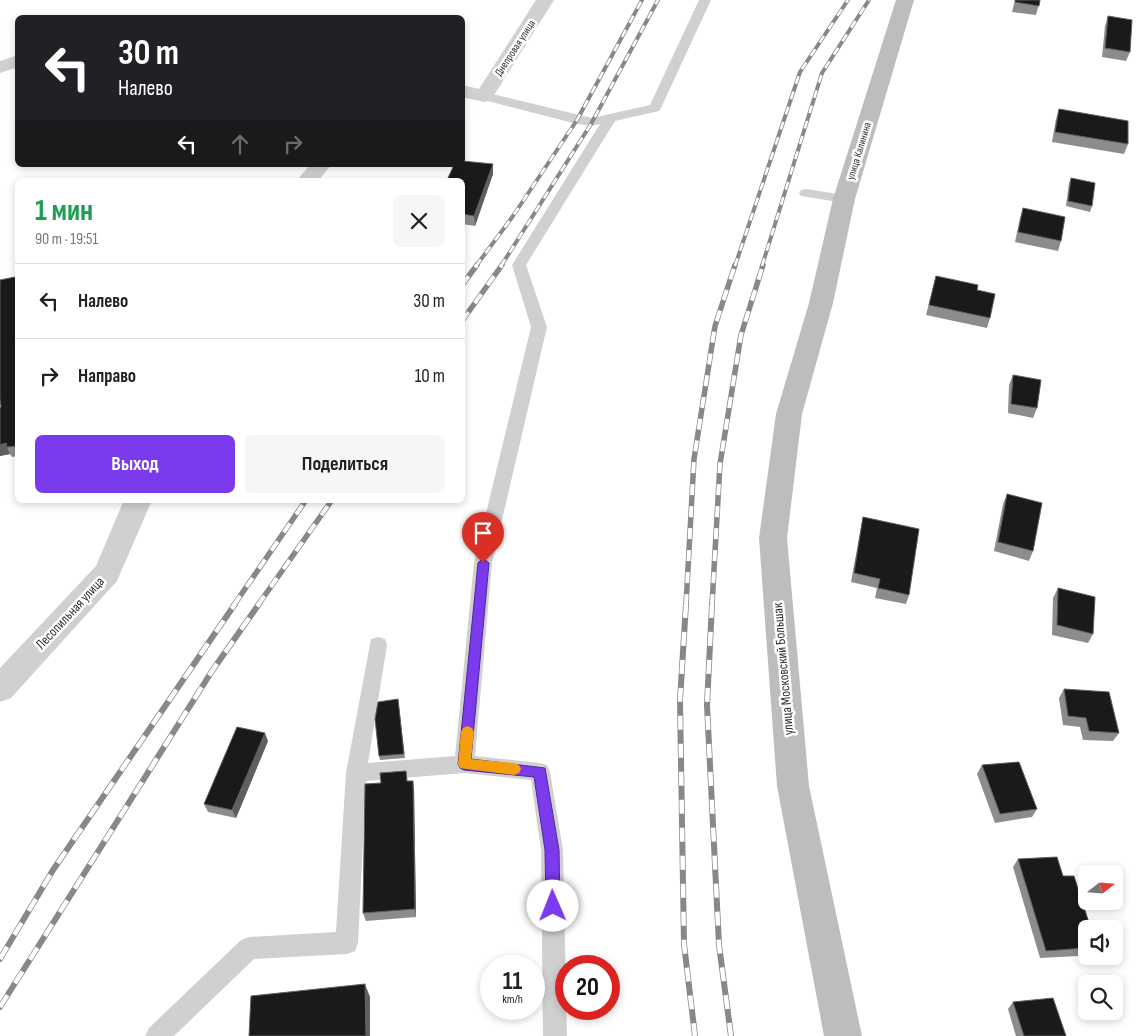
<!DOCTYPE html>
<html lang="ru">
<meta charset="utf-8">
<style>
body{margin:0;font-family:"Sofia Sans Condensed",sans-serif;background:#f6f6f6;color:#222;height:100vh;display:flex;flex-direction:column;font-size:19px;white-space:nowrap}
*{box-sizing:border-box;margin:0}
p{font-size:16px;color:#767676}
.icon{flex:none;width:28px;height:28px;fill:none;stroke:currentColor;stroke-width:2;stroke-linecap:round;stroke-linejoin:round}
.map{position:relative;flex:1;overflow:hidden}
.drawer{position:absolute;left:15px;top:178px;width:450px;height:325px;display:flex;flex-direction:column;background:#fff;border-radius:8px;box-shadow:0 2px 8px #0003}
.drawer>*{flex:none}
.top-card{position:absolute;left:15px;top:15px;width:450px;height:152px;border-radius:8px;box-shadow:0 2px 8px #0003;background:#202124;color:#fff;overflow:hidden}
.needle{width:32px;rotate:73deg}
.fabs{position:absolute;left:1078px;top:865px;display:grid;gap:10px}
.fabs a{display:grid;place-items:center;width:45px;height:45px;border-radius:8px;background:#fff;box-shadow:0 2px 8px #0003;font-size:25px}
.speed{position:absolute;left:480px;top:955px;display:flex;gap:10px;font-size:25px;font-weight:700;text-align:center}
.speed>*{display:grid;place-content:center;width:65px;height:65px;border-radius:50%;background:#fff;box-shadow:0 2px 8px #0003;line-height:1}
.speed small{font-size:12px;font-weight:400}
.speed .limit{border:8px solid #d22;background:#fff;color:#111}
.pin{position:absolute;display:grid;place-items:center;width:42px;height:42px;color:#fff;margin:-51px -21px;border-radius:50% 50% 50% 0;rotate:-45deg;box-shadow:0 0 5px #0007}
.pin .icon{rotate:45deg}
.me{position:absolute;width:55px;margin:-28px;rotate:359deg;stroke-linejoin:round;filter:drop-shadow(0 0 4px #0008)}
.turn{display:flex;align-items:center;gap:18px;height:105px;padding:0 20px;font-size:22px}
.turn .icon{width:65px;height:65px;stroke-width:2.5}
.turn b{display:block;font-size:35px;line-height:42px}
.lanes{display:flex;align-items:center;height:48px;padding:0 20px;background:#0003;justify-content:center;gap:25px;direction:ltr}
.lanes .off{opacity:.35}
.round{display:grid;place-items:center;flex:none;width:52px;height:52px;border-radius:8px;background:#f6f6f6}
.overview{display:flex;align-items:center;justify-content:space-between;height:85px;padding:0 20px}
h1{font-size:30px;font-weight:700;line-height:38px;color:#1e9e55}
.cta{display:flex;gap:10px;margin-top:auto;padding:10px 20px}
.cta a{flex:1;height:58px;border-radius:8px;background:#7c3aed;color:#fff;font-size:20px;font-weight:700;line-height:58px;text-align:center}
.cta a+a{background:#f6f6f6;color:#222}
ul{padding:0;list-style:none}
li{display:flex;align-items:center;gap:15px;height:75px;padding:0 20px;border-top:1px solid #e0e0e0}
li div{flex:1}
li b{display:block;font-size:19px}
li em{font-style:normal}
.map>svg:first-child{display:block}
</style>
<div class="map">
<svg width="1138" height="1036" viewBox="0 0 1138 1036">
<rect width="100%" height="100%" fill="#fff"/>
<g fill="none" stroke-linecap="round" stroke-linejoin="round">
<g fill="#d0d0d0" fill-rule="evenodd">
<polygon points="699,0 711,0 661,108 659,111 615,121 526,265 547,327 492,563 475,756 540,763 547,765 550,772 563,850 567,1036 543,1036 541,850 531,780 464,773 366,781 358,943 355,951 347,954 254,959 174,1036 145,1036 149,1028 241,940 249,937 336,932 346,773 371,639 378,637 385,639 387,645 368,763 455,756 474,563 531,327 512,265 600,124 592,126 577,124 480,99 478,96 484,92 592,118 650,105"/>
<polygon points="806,189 844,195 851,199 844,203 801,196 799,193 801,190"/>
</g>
<g fill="#d0d0d0" fill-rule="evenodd">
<polygon points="536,0 554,0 491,100 484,102 462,97 462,85 479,89"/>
<polygon points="18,55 18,67 0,73 0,61"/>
<polygon points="310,165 331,165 319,180 297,180"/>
<polygon points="124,500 152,500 117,581 11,698 0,702 0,668 96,566"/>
</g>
<polygon fill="#bdbdbd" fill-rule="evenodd" points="896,0 914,0 855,199 833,303 802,414 787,538 809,786 862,1036 824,1036 777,786 759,538 776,414 809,303 833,199"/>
<defs>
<g id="rail-far2">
<polyline points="476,266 513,216 577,120 642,0"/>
<polyline points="501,266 591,124 658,0"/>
<polyline points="735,266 800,72 848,0"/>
<polyline points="762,266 822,73 869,0"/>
</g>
<g id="rail-far1">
<polyline points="462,285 477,265"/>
<polyline points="462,321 502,265"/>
<polyline points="234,605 306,500"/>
<polyline points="258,605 332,500"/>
<polyline points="686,605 694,459 715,326 735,265"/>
<polyline points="712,605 720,464 741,335 763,265"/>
</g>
<g id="rail">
<polyline points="686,604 680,700 684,944 695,1036"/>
<polyline points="712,604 707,705 719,945 731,1036"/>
<polyline points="0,959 53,870 235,604"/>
<polyline points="0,1007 212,671 259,604"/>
</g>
</defs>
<use href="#rail-far2" stroke="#888" stroke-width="4"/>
<use href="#rail-far1" stroke="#888" stroke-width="5.5"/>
<use href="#rail" stroke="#888" stroke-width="6"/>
<use href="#rail-far2" stroke="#fff" stroke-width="2.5" stroke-dasharray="8" stroke-linecap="butt"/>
<use href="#rail-far1" stroke="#fff" stroke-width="4" stroke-dasharray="11" stroke-linecap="butt"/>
<use href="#rail" stroke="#fff" stroke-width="4.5" stroke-dasharray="14" stroke-linecap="butt"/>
</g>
<g fill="#8c8c8c">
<polygon points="1015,0 1040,0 1036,15 1012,12"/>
<polygon points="1108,16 1130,52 1126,61 1102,57 1105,26"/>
<polygon points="1059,109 1128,144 1124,154 1052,142 1056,119"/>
<polygon points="493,164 493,174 475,226 462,224 462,180"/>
<polygon points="1071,178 1092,206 1090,212 1066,206 1069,183"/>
<polygon points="1023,208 1061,241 1058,251 1015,242 1020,218"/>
<polygon points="936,276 977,290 990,318 987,328 926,315"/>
<polygon points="18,283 18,456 12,457 10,454 0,456 1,407"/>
<polygon points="1013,375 1037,408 1033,418 1008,413 1009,385"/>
<polygon points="1007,494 1033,551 1029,561 994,551 1003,504"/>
<polygon points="863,517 909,595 906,604 875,598 877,588 851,582 861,527"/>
<polygon points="1058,588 1093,634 1088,643 1052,635 1053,598"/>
<polygon points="1064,689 1119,733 1113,741 1083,740 1080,727 1063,725 1059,698"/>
<polygon points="398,699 405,758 380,760 379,756"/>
<polygon points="268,741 236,818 208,812 204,804"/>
<polygon points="982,765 1037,809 1032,817 995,823 977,774"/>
<polygon points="408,781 414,789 416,917 366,921 363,913"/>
<polygon points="1018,859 1063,876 1086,929 1086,934 1085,936 1081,937 1084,948 1078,956 1040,958 1013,867"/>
<polygon points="1013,1002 1066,1036 1016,1036 1008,1009"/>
</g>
<g fill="#5f5f5f">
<polygon points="493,164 493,174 475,226 474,216"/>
<polygon points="15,277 18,283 18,295"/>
<polygon points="6,443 7,447 10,454 0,456 0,445"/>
<polygon points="265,733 268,741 236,818 232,810"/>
<polygon points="413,781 414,789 416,917 415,909"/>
<polygon points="365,984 370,997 370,1036 366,1036"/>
</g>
<g fill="#1a1a1a" stroke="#5f5f5f">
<polygon points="1015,0 1040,0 1039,6 1015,2"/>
<polygon points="1108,16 1132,20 1130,52 1105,48"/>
<polygon points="1059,109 1128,121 1128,144 1055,132"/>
<polygon points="462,161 493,164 474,216 462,214 462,180 447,180 454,165 462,165"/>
<polygon points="1071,178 1095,183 1092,206 1068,201"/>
<polygon points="1023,208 1065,217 1061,241 1018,232"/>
<polygon points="936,276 978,285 977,290 995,294 990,318 929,305"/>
<polygon points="15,277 18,295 18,446 7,447 6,443 0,445 0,408 1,407 0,399 0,280"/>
<polygon points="1013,375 1041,380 1037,408 1011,404"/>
<polygon points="1007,494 1042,503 1033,551 998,542"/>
<polygon points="863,517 919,529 909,595 878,588 880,579 854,573"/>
<polygon points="1058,588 1095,597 1093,634 1057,625"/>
<polygon points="1064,689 1109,692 1119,733 1089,731 1086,718 1068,716"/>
<polygon points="398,699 404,754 379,756 375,719 378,702"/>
<polygon points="237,727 265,733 232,810 204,804"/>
<polygon points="1019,762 1037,809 1000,814 982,765"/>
<polygon points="406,771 407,781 413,781 415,909 363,913 365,784 381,783 380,773"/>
<polygon points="1057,857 1063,876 1074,876 1091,929 1086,929 1086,930 1079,931 1084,948 1046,951 1018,859"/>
<polygon points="365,984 366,1036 249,1036 251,996"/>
<polygon points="1053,998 1066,1036 1024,1036 1013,1002"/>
</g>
<polygon fill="#7c3aed" stroke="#51269a" points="483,558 489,563 471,759 545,768 559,850 560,906 558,911 553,913 548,911 546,906 545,850 534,777 464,770 460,768 458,764 478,563"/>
<polygon fill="#f59e0b" points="467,726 472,728 474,732 471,759 514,763 519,765 521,769 519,773 514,775 460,768 458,764 461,732 463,728"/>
<g text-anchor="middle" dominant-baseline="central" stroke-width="5" stroke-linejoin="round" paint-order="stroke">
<g font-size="11" fill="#333" stroke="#fff">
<text transform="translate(515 48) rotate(-57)">Днепровая улица</text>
<text transform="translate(859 151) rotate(-73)">улица Калинина</text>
</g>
<g font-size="14" fill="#333" stroke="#fff">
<text transform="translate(70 613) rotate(-47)">Лесопильная улица</text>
<text transform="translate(783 669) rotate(-95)">улица Московский Большак</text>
</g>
</g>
</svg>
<div class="fabs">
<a><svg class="needle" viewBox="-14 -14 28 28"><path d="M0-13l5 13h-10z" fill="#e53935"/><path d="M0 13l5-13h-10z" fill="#767676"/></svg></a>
<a><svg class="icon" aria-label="sound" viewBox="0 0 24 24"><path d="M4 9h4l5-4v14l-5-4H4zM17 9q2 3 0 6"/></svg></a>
<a><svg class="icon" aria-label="search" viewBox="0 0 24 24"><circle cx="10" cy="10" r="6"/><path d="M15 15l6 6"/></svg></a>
</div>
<div class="speed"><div>11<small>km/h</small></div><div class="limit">20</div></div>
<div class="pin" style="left:483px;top:563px;background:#d93025"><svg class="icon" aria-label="arrive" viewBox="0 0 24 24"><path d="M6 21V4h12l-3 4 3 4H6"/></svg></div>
<svg class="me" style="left:553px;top:906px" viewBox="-20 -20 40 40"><circle r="19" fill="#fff"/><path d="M0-13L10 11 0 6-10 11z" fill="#7c3aed"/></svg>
<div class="top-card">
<div class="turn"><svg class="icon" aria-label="left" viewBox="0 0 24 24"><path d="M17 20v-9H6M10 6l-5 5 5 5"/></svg><div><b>30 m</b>Налево</div></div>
<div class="lanes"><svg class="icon" aria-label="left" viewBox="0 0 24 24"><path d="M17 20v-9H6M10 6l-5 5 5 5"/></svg><svg class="icon off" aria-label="ahead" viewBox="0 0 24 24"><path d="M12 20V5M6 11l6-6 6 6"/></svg><svg class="icon off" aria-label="right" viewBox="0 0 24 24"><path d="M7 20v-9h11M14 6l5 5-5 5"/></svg></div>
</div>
<section class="drawer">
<div class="overview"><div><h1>1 мин</h1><p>90 m · 19:51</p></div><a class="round"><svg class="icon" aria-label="close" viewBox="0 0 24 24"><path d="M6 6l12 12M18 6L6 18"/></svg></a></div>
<ul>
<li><svg class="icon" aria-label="left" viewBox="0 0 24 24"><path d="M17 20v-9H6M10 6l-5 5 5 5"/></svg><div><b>Налево</b></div><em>30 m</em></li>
<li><svg class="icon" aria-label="right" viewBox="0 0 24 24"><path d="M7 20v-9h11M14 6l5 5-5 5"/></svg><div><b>Направо</b></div><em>10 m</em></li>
</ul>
<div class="cta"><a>Выход</a><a>Поделиться</a></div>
</section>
</div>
